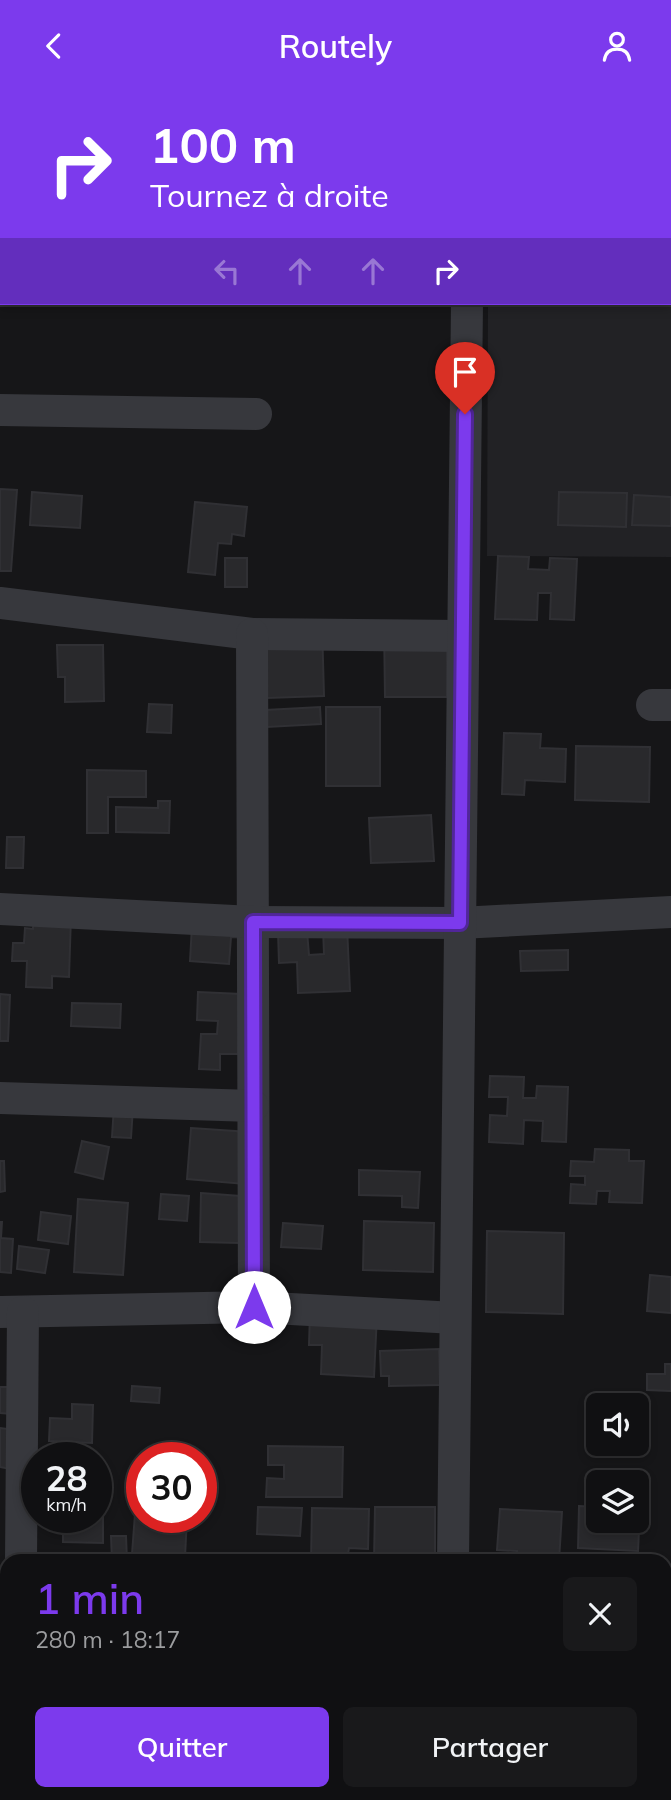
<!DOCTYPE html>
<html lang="fr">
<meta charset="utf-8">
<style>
body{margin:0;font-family:Mulish,sans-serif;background:#19191b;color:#f1f3f6;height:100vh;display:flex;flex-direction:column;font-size:26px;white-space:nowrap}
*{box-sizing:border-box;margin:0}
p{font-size:23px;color:#9c9d9f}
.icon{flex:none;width:38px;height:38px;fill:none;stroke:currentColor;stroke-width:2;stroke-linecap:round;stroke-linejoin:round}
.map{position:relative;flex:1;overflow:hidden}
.panel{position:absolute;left:0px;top:1463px;width:672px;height:247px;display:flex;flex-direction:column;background:#101012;border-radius:21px 21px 0 0;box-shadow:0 4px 10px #0003,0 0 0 2px #303032}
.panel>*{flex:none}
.hud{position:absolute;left:0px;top:0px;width:672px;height:214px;box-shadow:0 4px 10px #0003,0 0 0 2px #303032;background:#7c3aed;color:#fff;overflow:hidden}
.tools{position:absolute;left:586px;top:1302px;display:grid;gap:14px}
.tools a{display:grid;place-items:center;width:63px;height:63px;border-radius:10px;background:#101012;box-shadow:0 4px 10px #0003,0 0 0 2px #303032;font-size:35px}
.speed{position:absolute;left:21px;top:1351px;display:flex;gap:14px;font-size:35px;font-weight:700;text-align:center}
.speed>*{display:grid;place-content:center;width:91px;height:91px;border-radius:50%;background:#101012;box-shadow:0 4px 10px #0003,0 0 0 2px #303032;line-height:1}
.speed small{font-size:18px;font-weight:400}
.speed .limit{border:10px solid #d22;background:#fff;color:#111}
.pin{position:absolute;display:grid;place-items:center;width:60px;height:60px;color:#fff;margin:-72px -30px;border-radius:50% 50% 50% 0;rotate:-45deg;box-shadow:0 0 7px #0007}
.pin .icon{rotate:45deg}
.me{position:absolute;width:77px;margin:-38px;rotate:0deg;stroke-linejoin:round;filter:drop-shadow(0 0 5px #0008)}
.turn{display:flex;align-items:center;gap:24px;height:147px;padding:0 35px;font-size:32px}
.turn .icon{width:91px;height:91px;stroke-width:2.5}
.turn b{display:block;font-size:49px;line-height:60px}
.lanes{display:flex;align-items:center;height:66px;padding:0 35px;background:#0003;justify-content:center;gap:35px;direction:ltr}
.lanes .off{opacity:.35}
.round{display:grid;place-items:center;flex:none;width:74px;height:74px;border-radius:10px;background:#19191b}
.headline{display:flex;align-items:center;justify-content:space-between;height:119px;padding:0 35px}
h1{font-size:42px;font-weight:600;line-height:52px;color:#7c3aed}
.primary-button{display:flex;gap:14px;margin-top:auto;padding:14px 35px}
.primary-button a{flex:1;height:80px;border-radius:10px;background:#7c3aed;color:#fff;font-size:28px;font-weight:600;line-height:80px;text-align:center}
.primary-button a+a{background:#19191b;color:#f1f3f6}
header{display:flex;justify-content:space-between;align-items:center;height:91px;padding:0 35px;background:#7c3aed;color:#fff;font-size:32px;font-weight:600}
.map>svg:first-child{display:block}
</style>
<header><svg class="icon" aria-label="back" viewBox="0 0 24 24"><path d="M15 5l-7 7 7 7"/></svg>Routely<svg class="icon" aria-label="person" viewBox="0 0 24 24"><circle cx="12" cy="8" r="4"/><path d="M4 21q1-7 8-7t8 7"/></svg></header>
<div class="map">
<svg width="671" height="1709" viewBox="0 0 671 1709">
<rect width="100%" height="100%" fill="#161618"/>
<polygon fill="#222225" points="671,121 671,466 487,465 488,212 670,212"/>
<g fill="#29292c" stroke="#303034" stroke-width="2">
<polygon points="107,0 162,0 162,2 98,2"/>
<polygon points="235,0 275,0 235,2"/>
<rect x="539" y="0" width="43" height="2"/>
<rect x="0" y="167" width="2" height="29"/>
<polygon points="0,398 17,399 11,480 0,480"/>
<polygon points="32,401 82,405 80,437 30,434"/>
<polygon points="559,401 627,402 626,436 558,434"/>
<polygon points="634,404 671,406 671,435 632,434"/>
<polygon points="195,411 247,416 244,445 232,443 231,453 218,452 215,484 188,481"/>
<polygon points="498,465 529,466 528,478 549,479 550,467 577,468 574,529 550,528 551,502 538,502 537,529 495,528"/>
<rect x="225" y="467" width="22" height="29"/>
<polygon points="384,533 447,533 447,606 385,606"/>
<polygon points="322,534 324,605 267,607 265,535"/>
<polygon points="57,554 103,554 104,610 65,611 65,586 58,586"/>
<polygon points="149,613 172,614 171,642 147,641"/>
<polygon points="320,616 321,633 267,636 266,619"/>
<rect x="326" y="616" width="54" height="79"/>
<polygon points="504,642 541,643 540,657 566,658 565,691 525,689 524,704 502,703"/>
<polygon points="576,655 650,656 649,711 575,709"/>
<polygon points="87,679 146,680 146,706 108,706 108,742 87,742"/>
<polygon points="158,710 170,710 169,742 116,741 116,716 158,717"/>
<polygon points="431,724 434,770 371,772 369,727"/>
<polygon points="7,746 24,746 23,777 6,777"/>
<polygon points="193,817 249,847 231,846 229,873 190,870"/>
<polygon points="34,823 71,825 69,886 52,885 52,897 26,896 27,870 12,870 13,852 24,852 25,837 33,838"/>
<polygon points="347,836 350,900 298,902 297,871 279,872 278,841 307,840 309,864 324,863 323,837"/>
<polygon points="568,859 568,879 521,880 520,860"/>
<polygon points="198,901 241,903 238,963 220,963 220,979 199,978 201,943 217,943 218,930 197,929"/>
<polygon points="0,903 10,904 8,950 0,950"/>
<polygon points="72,912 121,913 120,937 71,935"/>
<polygon points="490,985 524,986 523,1007 536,1007 537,995 568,996 566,1051 542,1050 543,1030 524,1029 523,1053 489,1051 490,1024 507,1025 508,1006 489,1006"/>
<polygon points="114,1015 133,1016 131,1047 112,1046"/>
<polygon points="191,1037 249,1041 245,1093 187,1088"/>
<polygon points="82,1050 109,1056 103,1088 75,1081"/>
<polygon points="595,1058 629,1059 629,1070 644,1070 642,1112 609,1111 610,1100 597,1100 596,1113 570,1112 571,1093 585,1094 585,1085 570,1085 571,1070 594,1071"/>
<polygon points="0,1070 4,1070 5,1100 0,1101"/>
<polygon points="359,1079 420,1081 418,1117 402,1116 402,1105 359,1104"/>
<polygon points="201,1102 240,1105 239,1152 200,1151"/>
<polygon points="161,1103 189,1105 187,1130 159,1128"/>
<polygon points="78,1108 128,1112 123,1184 74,1181"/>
<polygon points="41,1121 71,1125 68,1153 38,1149"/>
<polygon points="364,1130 434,1132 433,1181 363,1179"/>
<polygon points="0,1131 2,1131 1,1147 13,1148 11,1182 0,1181"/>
<polygon points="283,1132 323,1135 321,1158 281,1156"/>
<polygon points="487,1140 564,1142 563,1223 486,1221"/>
<polygon points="19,1155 49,1159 45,1182 17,1178"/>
<polygon points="650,1184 671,1186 671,1222 647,1220"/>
<polygon points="310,1222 377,1224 374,1286 321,1283 322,1254 309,1254"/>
<polygon points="439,1258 440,1294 389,1295 389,1285 381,1285 380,1260"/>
<polygon points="665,1273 671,1273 671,1300 647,1299 647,1283 665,1283"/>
<polygon points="132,1295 160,1297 159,1312 131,1310"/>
<polygon points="0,1296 13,1296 11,1323 0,1322"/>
<polygon points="72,1313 93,1314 92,1352 49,1350 50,1327 72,1328"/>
<polygon points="0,1337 16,1339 11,1378 0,1376"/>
<polygon points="268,1355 343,1356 342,1406 266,1406 267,1387 284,1388 284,1374 268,1374"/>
<polygon points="579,1415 598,1416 598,1430 637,1430 637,1418 640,1418 638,1460 578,1457"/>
<polygon points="258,1416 302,1417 300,1445 257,1443"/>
<polygon points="375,1416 435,1416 435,1470 374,1470"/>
<polygon points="312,1417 369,1418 368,1458 349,1457 348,1463 331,1462 330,1470 311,1470"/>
<polygon points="500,1418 562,1421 559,1470 531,1470 531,1467 517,1466 517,1460 497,1459"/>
<polygon points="96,1421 103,1421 103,1452 63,1451 63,1426 96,1426"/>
<polygon points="135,1423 142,1423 142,1426 187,1426 185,1466 132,1463"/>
<polygon points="111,1445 126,1445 127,1470 112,1470"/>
<polygon points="595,1462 616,1463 615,1470 594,1470"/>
<rect x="0" y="1603" width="7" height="77"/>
<rect x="665" y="1622" width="6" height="72"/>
</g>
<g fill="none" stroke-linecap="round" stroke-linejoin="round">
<polyline stroke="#3d3f44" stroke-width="4.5" stroke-dasharray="3.5 5" stroke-linecap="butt" points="82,0 82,2"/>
<g stroke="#37383d" stroke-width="32">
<polyline points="469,2 469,0"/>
<polyline points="670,79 671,79"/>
<polyline points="0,319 256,323"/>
<polyline points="0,512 252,543 462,545"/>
<polyline points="252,543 254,1216"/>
<polyline points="652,614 671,614"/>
<polyline points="0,818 253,831 460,832 671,821"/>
<polyline points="0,1007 253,1015"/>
<polyline points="0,1221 254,1216 455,1227"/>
<polyline points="21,1470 23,1221"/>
<polyline points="453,1470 467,212"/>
<polyline points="0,1528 7,1528"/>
<polyline points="665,1533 671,1533"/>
<polyline points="450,1709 450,1703"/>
</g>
</g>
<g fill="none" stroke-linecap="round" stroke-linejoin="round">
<defs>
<polyline id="route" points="254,1216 253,831 460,832 465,323"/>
</defs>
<use href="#route" stroke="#51269a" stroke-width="18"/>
<use href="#route" stroke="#7c3aed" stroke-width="12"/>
</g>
</svg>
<div class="tools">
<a><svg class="icon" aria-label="sound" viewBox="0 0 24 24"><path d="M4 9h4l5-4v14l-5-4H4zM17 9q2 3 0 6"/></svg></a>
<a><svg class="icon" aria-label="layers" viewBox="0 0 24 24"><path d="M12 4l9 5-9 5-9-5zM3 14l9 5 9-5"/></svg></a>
</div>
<div class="speed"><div>28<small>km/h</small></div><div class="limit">30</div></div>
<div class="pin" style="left:465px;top:323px;background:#d93025"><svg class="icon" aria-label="arrive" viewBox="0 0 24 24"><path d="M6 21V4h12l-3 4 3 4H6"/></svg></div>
<svg class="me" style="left:254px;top:1216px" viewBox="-20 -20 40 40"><circle r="19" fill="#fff"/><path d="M0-13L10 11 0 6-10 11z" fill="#7c3aed"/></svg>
<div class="hud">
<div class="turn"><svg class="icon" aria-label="right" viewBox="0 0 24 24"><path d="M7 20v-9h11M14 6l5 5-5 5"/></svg><div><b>100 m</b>Tournez à droite</div></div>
<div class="lanes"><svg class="icon off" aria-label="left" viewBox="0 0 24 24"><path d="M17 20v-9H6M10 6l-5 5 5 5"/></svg><svg class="icon off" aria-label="ahead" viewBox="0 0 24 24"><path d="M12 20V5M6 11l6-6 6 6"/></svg><svg class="icon off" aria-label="ahead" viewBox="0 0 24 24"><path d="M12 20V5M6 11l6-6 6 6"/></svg><svg class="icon" aria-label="right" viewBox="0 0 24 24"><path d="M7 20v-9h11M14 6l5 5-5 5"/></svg></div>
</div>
<section class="panel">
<div class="headline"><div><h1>1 min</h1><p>280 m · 18:17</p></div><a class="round"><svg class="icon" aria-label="close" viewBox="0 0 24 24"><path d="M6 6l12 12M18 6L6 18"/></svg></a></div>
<div class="primary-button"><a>Quitter</a><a>Partager</a></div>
</section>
</div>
